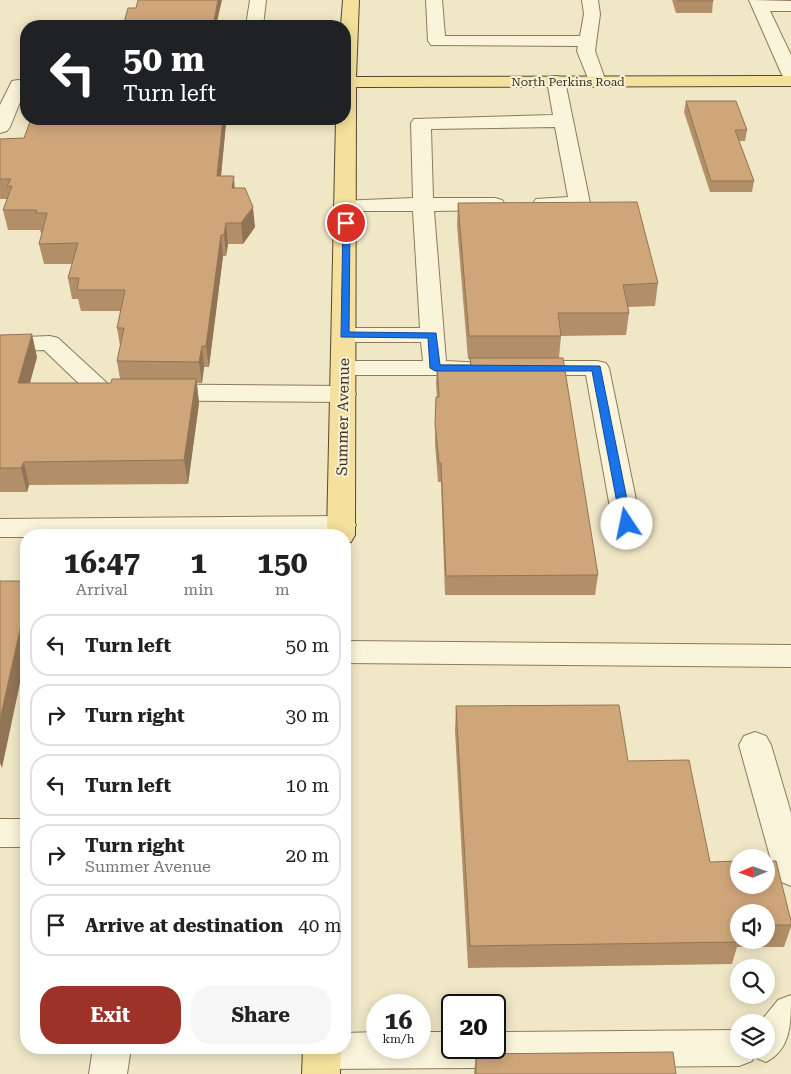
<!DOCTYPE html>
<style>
body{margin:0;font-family:"Roboto Serif",serif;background:#f6f6f6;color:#222;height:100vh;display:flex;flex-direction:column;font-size:19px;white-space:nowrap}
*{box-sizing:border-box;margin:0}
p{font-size:16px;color:#767676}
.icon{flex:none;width:28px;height:28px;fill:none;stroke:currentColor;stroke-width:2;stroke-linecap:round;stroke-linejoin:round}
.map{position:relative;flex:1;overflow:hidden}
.drawer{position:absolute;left:20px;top:529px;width:331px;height:525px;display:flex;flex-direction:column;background:#fff;border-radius:20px;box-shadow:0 2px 12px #0003}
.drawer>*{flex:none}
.top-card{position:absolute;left:20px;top:20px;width:331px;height:105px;border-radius:20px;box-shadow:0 2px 12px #0003;background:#202124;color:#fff;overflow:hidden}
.needle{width:32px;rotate:268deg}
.buttons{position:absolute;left:730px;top:849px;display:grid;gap:10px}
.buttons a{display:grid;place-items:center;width:45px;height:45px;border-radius:50%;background:#fff;box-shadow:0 2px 12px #0003;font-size:25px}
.speed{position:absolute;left:366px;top:994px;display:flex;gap:10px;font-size:25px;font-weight:700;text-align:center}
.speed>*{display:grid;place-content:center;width:65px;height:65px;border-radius:50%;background:#fff;box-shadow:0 2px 12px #0003;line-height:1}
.speed small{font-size:12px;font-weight:400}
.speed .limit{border:2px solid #111;border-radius:8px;background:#fff;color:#111}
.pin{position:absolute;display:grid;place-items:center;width:42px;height:42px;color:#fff;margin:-21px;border:2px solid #fff;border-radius:50%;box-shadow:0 1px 5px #0007}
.me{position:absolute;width:55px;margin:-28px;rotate:349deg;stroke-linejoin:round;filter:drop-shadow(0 0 4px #0008)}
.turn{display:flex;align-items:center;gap:18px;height:105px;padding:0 20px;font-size:22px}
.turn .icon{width:65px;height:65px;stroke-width:2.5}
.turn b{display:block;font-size:35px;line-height:42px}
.eta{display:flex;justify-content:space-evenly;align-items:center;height:85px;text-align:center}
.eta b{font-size:30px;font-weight:700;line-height:35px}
.cta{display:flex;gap:10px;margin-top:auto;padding:10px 20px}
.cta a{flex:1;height:58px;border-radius:20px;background:#9d3328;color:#fff;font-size:20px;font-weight:700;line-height:58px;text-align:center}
.cta a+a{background:#f6f6f6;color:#222}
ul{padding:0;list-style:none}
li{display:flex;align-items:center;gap:15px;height:62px;margin:0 10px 8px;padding:0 10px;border:2px solid #e0e0e0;border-radius:20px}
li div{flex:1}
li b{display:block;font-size:19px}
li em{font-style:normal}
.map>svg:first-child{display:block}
</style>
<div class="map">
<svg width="791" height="1074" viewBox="0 0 791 1074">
<rect width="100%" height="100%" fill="#f0e7c6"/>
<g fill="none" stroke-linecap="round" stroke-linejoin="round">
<defs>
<g id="minor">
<polygon points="250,0 266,0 263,26 246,26"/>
<polygon points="426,0 442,0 445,36 580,36 584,14 582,0 598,0 600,14 595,51 606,82 603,86 591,86 577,51 578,46 431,45 428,41"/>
<polygon points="749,0 791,1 791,11 770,11 791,55 791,80 785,79 782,75"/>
<polygon points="556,76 562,77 565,81 590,203 587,207 580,209 536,207 533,203 536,199 568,197 555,127 431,129 433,198 495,198 502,200 505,204 502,208 495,210 434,211 446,361 484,363 487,368 484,373 475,375 344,375 335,373 332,368 335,363 344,361 423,361 421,342 345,342 337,340 333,335 337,330 345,328 420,328 413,211 346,211 339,209 336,205 339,201 413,198 411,123 414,119 553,115 547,81 550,77"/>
<polygon points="18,80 24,81 26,87 10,127 7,131 0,133 0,105 12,81"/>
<polygon points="50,336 58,338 108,384 344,386 353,389 356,394 353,399 344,402 102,400 93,397 44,350 0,352 0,338"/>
<polygon points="528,361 597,361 606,363 609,368 641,524 637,531 627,533 617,531 613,524 586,375 528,375 519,373 516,368 519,363"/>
<polygon points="342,516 352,518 356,525 352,532 342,534 26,535 26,537 0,537 0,519"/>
<polygon points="345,641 791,645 791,667 345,663"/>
<polygon points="755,732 766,736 771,745 791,813 791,886 779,881 774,871 739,745 744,736"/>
<rect x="0" y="819" width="26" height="28"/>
<path d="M791,995C791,1024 791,1049 766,1062L754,1057L752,1061L739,1066L322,1069L309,1064L303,1051L305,1048H345V1033L378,1032V1048H420V1032H452V1048H495V1032L739,1030V1050H766V1022H760L778,1000Z"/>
<polygon points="93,1048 131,1048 127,1074 89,1074"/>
</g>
<g id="major">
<polygon points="343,0 359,0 356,77 791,76 791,86 356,87 355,535 351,542 345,543 345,535 327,535 336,119 345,119 345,26 341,26"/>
<polygon points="303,1048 341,1048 340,1074 302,1074"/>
</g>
</defs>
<use href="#minor" stroke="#8c7a5b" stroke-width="2"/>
<use href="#major" stroke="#5a472f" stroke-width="2"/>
<use href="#minor" fill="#faf4da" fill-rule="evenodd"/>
<use href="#major" fill="#f4e19d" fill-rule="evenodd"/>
</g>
<g fill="#b28f69" fill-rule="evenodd">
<polygon points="672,0 713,0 713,1 712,13 676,13"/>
<polygon points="686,101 747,130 745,141 739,141 754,181 752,192 710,192 684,112"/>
<polygon points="31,119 226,119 226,123 221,176 235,188 255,227 243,244 228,244 226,256 223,256 209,367 204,367 202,383 197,383 199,403 188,484 29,485 27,492 0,492 0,335 37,357 30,383 111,383 120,379 117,361 120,346 117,328 121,311 81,311 78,299 72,299 68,278 72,264 44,264 39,244 42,233 41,233 40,230 8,230 3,210 7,199 0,199 0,139 24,138"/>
<polygon points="458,203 658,283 655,306 628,307 629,313 626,335 561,336 559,358 598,575 595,595 445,595 441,482 438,482 435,443 436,397 437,397 436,384 437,365 470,365 470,359 468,359 457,225"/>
<path d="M456,706L628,761L710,862L791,921V927L784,947H737L732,964L468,968L455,730ZM739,912H766V940H739Z"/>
<polygon points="476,1054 676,1074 474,1074"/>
</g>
<g fill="#917455">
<polygon points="218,0 222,0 216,26 213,26"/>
<polygon points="223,119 226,119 226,123 219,196 217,176"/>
<polygon points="234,176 235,196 232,188"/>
<polygon points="253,207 255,227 243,244 241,223"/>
<polygon points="226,223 228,244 226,256 224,235"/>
<polygon points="221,235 223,256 209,367 206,346"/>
<polygon points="32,334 37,357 23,407 18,383"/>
<polygon points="202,346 204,367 202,383 199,362"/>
<polygon points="196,379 199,403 188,484 184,460"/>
<polygon points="24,462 29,485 27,492 21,468"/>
<polygon points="26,603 26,655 2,768 0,763 0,719"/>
</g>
<g fill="#cfa67a" stroke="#917455">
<polygon points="138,0 218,0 213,26 123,26 128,8 136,8"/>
<polygon points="677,0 713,0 713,1 678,1"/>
<polygon points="686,101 736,101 747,130 735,130 754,181 711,181"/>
<polygon points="31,119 223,119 217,176 234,176 232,188 245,188 253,207 241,223 226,223 224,235 221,235 206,346 202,346 199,362 117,361 124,328 117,328 125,290 77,290 79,278 68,278 78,243 39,244 47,213 36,213 37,210 3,210 12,186 7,186 11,179 0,179 0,139 24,138"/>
<polygon points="637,202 658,283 623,285 629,313 558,313 561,336 469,336 458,203"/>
<polygon points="32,334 18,383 111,383 112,379 196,379 184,460 24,462 21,468 0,468 0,335"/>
<polygon points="470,358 563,358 598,575 446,576 441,463 439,463 435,424 436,397 439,397 437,365 471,365"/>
<polygon points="0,581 26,581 26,603 0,719"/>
<polygon points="619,705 628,761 689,760 710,862 739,861 739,885 766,885 766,861 776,861 791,921 791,925 766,925 766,912 739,912 739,925 735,925 739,942 470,946 456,706"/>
<polygon points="673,1052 676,1074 476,1074 476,1054"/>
</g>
<polygon fill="#1a73e8" stroke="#114b97" points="343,221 350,223 349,332 436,333 440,365 600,366 632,524 631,527 623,527 621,524 592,371 435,371 430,368 428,338 341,337"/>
<g text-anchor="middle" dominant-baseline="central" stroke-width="4" stroke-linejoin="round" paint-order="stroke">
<g font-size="12" fill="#3c301f" stroke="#f7f1d6">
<text x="568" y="82">North Perkins Road</text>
</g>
<g font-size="15" fill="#3c301f" stroke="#f7f1d6">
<text transform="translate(343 417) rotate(-89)">Summer Avenue</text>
</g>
</g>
</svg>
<div class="buttons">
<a><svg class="needle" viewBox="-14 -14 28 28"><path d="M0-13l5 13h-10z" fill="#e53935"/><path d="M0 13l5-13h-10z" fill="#767676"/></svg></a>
<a><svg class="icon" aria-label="sound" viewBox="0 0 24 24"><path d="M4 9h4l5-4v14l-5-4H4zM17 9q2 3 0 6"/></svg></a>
<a><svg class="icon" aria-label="search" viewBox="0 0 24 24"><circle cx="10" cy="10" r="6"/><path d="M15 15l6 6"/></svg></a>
<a><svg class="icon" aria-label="layers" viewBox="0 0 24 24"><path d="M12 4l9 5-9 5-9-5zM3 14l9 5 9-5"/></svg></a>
</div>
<div class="speed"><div>16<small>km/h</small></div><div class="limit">20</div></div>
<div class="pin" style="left:346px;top:223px;background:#d93025"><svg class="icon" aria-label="arrive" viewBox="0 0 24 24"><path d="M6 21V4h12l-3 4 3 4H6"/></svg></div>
<svg class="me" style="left:627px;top:524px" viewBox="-20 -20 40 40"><circle r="19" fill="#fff"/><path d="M0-13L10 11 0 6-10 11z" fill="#1a73e8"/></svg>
<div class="top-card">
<div class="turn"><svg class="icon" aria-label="left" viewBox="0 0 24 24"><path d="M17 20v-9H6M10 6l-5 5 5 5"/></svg><div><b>50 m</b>Turn left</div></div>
</div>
<section class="drawer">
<div class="eta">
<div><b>16:47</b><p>Arrival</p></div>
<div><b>1</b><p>min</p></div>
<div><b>150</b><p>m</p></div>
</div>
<ul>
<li><svg class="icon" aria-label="left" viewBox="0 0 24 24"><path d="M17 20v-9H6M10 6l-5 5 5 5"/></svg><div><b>Turn left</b></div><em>50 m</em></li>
<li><svg class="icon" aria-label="right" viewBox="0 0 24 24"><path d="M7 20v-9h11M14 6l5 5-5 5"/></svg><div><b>Turn right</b></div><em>30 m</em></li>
<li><svg class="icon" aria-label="left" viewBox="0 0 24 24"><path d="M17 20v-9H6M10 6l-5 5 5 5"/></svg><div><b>Turn left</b></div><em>10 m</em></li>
<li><svg class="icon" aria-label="right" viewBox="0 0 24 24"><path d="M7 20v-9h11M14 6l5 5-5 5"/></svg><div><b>Turn right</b><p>Summer Avenue</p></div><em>20 m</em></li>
<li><svg class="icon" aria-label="arrive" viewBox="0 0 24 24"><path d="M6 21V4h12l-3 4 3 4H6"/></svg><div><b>Arrive at destination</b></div><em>40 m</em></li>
</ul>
<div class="cta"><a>Exit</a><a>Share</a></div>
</section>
</div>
